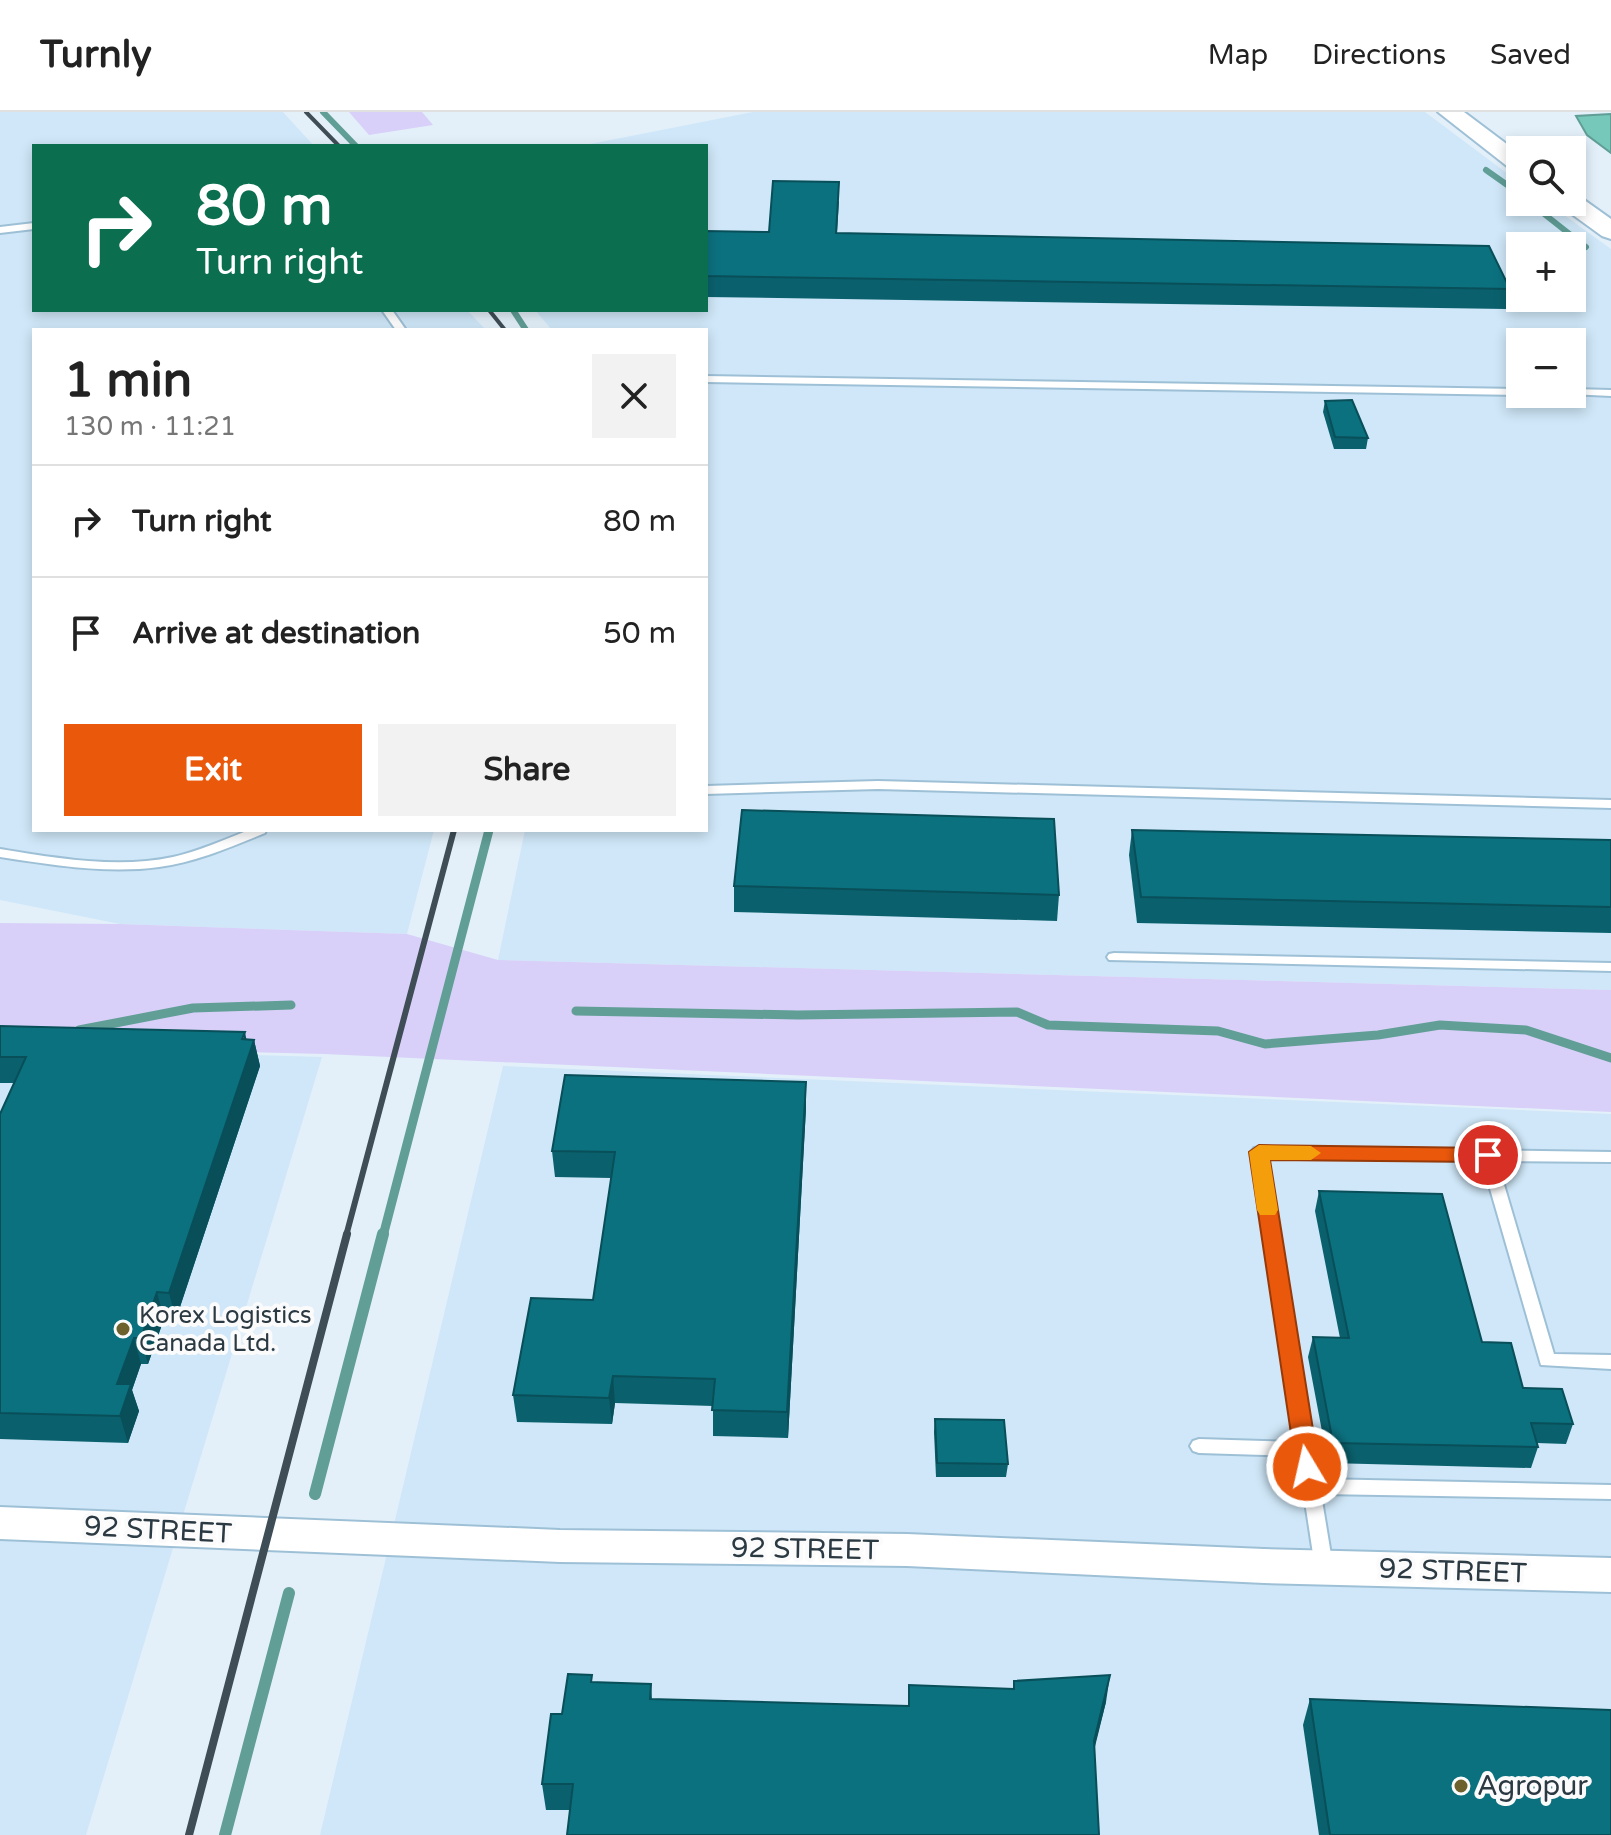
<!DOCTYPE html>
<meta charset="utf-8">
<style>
body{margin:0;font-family:"Varela Round",sans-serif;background:#f2f2f2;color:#222;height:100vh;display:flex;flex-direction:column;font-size:30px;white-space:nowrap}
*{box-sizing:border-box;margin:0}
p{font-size:26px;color:#767676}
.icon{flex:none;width:44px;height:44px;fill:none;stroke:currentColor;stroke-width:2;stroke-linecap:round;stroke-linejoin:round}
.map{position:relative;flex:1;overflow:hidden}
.details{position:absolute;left:32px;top:216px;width:676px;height:504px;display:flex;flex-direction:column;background:#fff;border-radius:0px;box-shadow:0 4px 12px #0003}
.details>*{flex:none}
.banner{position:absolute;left:32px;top:32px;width:676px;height:168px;border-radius:0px;box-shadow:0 4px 12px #0003;background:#0b6e4f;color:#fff;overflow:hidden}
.tools{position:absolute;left:1506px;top:24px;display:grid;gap:16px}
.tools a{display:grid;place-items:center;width:80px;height:80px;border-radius:0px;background:#fff;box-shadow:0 4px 12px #0003;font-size:40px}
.pin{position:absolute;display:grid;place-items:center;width:68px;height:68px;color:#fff;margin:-34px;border:4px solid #fff;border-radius:50%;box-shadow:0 2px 8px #0007}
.me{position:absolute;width:88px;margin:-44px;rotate:351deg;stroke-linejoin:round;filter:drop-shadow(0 0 6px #0008)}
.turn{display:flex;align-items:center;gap:28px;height:168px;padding:0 32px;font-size:36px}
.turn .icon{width:104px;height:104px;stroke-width:2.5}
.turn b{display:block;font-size:56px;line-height:68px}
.round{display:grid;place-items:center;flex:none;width:84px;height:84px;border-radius:0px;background:#f2f2f2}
.overview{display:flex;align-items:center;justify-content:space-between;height:136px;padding:0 32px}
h1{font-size:48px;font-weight:700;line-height:60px}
.primary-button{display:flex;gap:16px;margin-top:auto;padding:16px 32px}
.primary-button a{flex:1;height:92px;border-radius:0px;background:#ea580c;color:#fff;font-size:32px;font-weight:700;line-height:92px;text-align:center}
.primary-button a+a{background:#f2f2f2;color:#222}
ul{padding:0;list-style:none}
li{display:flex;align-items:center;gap:24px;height:112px;padding:0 32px;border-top:2px solid #e0e0e0}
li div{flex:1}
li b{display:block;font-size:30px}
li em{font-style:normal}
header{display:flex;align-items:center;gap:48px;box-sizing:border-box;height:112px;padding:0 40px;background:#fff;border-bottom:2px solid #e0e0e0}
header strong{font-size:38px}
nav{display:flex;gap:44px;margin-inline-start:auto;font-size:28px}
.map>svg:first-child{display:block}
</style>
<header>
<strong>Turnly</strong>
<nav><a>Map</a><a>Directions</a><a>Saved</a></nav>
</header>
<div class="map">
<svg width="1611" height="1723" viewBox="0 0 1611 1723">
<rect width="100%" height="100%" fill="#e3f0fa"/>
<g fill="#cfe7f8" fill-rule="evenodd">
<polygon points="0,0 283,0 314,34 34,34 34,198 467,198 486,218 34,218 34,718 434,718 407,822 120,812 0,788"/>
<path d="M753,0H1425L1520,71V90H1546L1611,137V878L498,848L525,718H706V218H552L535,198H706V34H580ZM1520,134H1572V186H1520ZM1520,230H1572V282H1520Z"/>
<polygon points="0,936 322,945 86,1723 0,1723"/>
<polygon points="503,954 1611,1002 1611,1723 320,1723"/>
</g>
<g fill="#d8d0f8">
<polygon points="349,0 422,0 433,13 369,23"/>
<polygon points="0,811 120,812 407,822 498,848 1611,878 1611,1000 324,942 0,934"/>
</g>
<polygon fill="#76c9ba" stroke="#609e96" stroke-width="2" points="1611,2 1611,41 1587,23 1576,4"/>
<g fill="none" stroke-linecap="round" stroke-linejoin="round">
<g stroke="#609e96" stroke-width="6">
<polyline points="323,0 356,34"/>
<polyline points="1486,58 1520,82"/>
<polyline points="1529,90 1586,135"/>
<polyline points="513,198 526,218"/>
</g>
<g stroke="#609e96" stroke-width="9">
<polyline points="576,899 798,903 1017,900 1048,913 1218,919 1265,932 1378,923 1440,913 1526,918 1611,946"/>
<polyline points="79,918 193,896 291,893"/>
<polyline points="383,1124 489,718"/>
</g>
<g stroke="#609e96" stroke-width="12">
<polyline points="315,1382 383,1122"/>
<polyline points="225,1723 289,1481"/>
</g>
<defs>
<g id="service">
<polygon points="34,111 34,117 0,121 0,115"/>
<polygon points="382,198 392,198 406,218 396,218"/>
<polygon points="706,264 1520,277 1520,282 1523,282 1520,283 706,270"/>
<polygon points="1572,277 1611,278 1611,284 1569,282 1572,282"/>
<polygon points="878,669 1611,688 1611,696 878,677 706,682 706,674"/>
<path d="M249,718H266L265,721C231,735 196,750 159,755C107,762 52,753 0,745V737C56,746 117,757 173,745C199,739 224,728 249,718Z"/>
<polygon points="1114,841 1611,851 1611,859 1109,848 1107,845 1109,842"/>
<polygon points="1259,1035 1611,1040 1611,1050 1497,1049 1554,1242 1611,1243 1611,1257 1541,1253 1482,1049 1268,1046 1319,1367 1611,1373 1611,1387 1321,1382 1333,1455 1331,1460 1324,1463 1317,1460 1315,1455 1298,1344 1199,1341 1193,1339 1190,1334 1193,1329 1199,1327 1296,1330 1251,1040 1254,1036"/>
</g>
<polygon id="minor" points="0,1395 560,1418 907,1422 1264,1437 1611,1446 1611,1480 1264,1471 907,1454 560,1450 0,1427"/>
<g id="secondary">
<polygon points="1438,0 1464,0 1520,42 1520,60 1512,58"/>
<polygon points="1572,83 1580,85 1611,107 1611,127 1602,124 1562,95 1559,90 1572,90"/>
</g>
</defs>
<use href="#service" stroke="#9ec0d6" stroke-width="4"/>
<use href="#minor" stroke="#9ec0d6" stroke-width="4"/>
<use href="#secondary" stroke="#9ec0d6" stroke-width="4"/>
<use href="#service" fill="#fff" fill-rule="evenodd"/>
<use href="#minor" fill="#fff" fill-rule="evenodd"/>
<use href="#secondary" fill="#fff" fill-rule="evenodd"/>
<g stroke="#3f4d56" stroke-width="4">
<polyline points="306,0 339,34"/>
<polyline points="489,198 505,218"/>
</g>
<polyline stroke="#3f4d56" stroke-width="6" points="346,1124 454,718"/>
<polyline stroke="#3f4d56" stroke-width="8" points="189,1723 347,1122"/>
</g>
<g fill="#0a616d">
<polygon points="839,89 837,121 1510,177 1506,197 706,185 706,119 769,120"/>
<polygon points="1325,289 1368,326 1366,337 1334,337 1323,300"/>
<polygon points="1132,718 1611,728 1611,821 1137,811 1129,743"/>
<polygon points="734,774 1059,783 1057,809 734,800"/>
<polygon points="0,914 254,928 260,954 176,1207 164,1207 148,1252 141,1252 132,1278 139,1299 128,1331 0,1327 0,1002 14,971 0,971"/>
<polygon points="806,996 788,1326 713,1324 713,1294 615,1291 612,1312 517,1310 513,1283 593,1188 611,1066 555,1065 552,1039"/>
<polygon points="1319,1079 1482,1230 1523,1276 1573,1312 1566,1332 1537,1331 1538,1335 1531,1356 1328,1351 1308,1245 1313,1225 1340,1226 1315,1099"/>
<polygon points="935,1307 1008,1352 1006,1365 936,1365 934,1320"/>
<polygon points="1014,1569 1106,1590 1094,1636 570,1698 546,1698 542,1672 562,1602 593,1570 651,1572 652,1587 908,1594 909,1573 1013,1577"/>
<polygon points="1310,1587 1611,1723 1319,1723 1303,1613"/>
</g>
<g fill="#084f59">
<polygon points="245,920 249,941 254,928 260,954 176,1207 169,1181"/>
<polygon points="806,970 806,996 788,1326 787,1300"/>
<polygon points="157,1180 164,1207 148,1252 141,1226"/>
<polygon points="134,1226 141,1252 132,1278 139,1299 128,1331 120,1304 117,1272"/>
<polygon points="613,1264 615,1291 612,1312 609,1286"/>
<polygon points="1110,1563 1106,1590 1090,1655 1094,1629"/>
</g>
<g fill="#0c717f" stroke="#084f59" stroke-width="2">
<polygon points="773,69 839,70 836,121 1489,134 1510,177 706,164 706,119 769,120"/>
<polygon points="1352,288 1368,326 1335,325 1325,289"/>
<polygon points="742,698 1054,707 1059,783 734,774"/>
<polygon points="1132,718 1611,728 1611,795 1141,785"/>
<polygon points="0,914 245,920 242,927 254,928 169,1181 157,1180 141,1226 134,1226 117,1272 131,1272 120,1304 0,1301 0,1002 26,945 0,945"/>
<polygon points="565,963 806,970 787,1300 712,1298 715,1267 613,1264 609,1286 513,1283 531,1186 593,1188 615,1040 552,1039"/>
<polygon points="1319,1079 1442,1082 1482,1230 1511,1231 1523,1276 1562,1277 1573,1312 1531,1311 1538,1335 1333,1331 1313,1225 1349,1226"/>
<polygon points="935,1307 1004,1308 1008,1352 937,1351"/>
<polygon points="568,1562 592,1563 591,1570 651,1572 650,1587 909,1594 909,1573 1014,1577 1014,1569 1110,1563 1094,1629 1099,1723 567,1723 573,1672 542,1672 551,1602 562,1602"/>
<polygon points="1310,1587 1611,1598 1611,1723 1330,1723"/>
</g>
<polygon fill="#ea580c" stroke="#983908" stroke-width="2" points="1259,1033 1488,1036 1498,1043 1488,1050 1270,1048 1319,1355 1315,1362 1307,1365 1299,1362 1296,1355 1249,1040"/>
<polygon fill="#f59e0b" points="1259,1033 1311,1034 1321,1041 1311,1048 1270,1048 1278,1098 1275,1103 1260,1103 1257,1098 1249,1040"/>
<g fill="#6d612e" stroke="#fbfbfb" stroke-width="3">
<circle cx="123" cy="1217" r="8"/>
<circle cx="1461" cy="1674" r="8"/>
</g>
<g text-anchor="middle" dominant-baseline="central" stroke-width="8" stroke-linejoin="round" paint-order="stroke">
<g font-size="24" fill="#2b3942" stroke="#fbfbfb" text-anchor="start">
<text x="139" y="1203">Korex Logistics<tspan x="139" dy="28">Canada Ltd.</tspan></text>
</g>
<g font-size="28" fill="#2b3942" stroke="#fbfbfb">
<text transform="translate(158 1418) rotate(3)">92 STREET</text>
<text transform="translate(805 1437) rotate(1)">92 STREET</text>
<text transform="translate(1453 1459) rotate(2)">92 STREET</text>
</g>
<g font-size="28" fill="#2b3942" stroke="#fbfbfb" text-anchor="start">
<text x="1477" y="1674">Agropur</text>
</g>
</g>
</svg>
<div class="tools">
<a><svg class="icon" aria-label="search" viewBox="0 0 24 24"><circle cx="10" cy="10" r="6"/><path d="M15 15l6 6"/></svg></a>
<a>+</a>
<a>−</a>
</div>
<div class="pin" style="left:1488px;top:1043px;background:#d93025"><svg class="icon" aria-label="arrive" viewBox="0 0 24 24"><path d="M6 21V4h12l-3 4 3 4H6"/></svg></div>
<svg class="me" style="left:1307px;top:1355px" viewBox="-20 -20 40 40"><circle r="17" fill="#ea580c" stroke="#fff" stroke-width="3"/><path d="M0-11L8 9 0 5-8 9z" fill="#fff"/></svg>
<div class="banner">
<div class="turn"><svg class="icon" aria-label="right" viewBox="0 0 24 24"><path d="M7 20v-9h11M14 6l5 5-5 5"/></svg><div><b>80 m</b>Turn right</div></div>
</div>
<section class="details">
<div class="overview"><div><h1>1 min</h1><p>130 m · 11:21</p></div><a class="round"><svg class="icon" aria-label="close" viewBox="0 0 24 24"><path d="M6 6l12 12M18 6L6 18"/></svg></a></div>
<ul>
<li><svg class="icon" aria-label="right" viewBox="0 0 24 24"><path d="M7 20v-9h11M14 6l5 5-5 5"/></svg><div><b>Turn right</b></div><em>80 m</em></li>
<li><svg class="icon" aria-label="arrive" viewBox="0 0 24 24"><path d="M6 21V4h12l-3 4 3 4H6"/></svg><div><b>Arrive at destination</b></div><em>50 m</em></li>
</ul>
<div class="primary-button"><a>Exit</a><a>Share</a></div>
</section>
</div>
